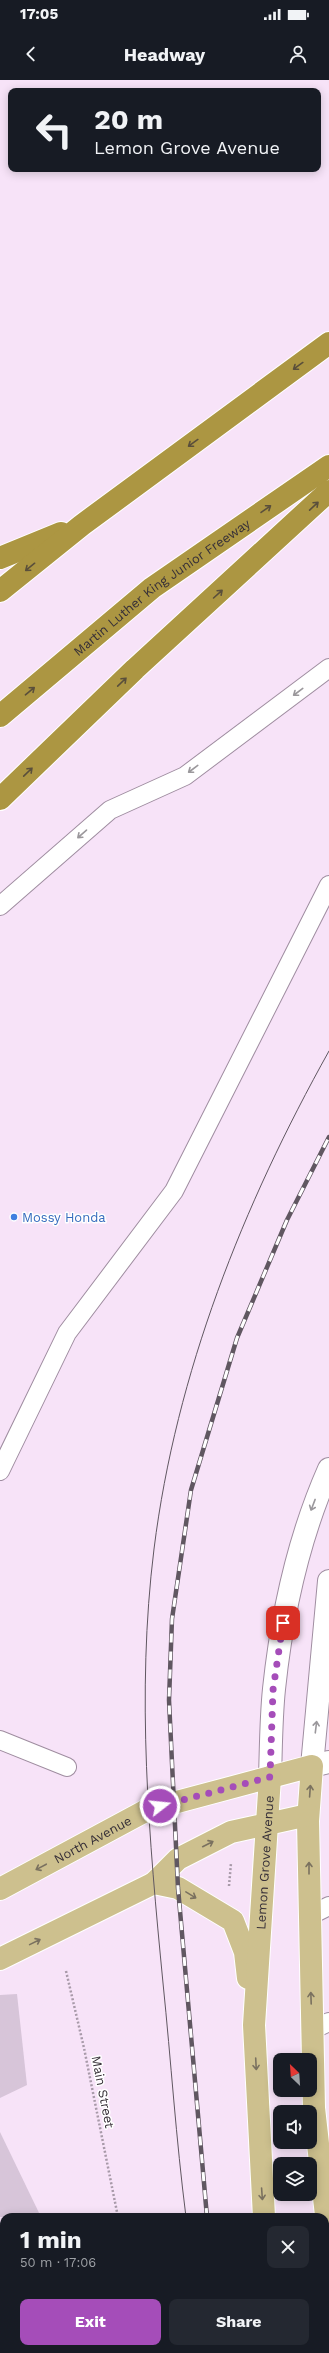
<!DOCTYPE html>
<meta charset="utf-8">
<style>
body{margin:0;font-family:"Work Sans",sans-serif;background:#242831;color:#f1f3f6;height:100vh;display:flex;flex-direction:column;font-size:15px;white-space:nowrap}
*{box-sizing:border-box;margin:0}
p{font-size:13px;color:#9ea1a6}
.icon{flex:none;width:22px;height:22px;fill:none;stroke:currentColor;stroke-width:2;stroke-linecap:round;stroke-linejoin:round}
.map{position:relative;flex:1;overflow:hidden}
.drawer{position:absolute;left:0px;top:2133px;width:329px;height:140px;display:flex;flex-direction:column;background:#171b24;border-radius:12px 12px 0 0;box-shadow:0 2px 10px #0003}
.drawer>*{flex:none}
.guide{position:absolute;left:8px;top:8px;width:313px;height:84px;border-radius:8px;box-shadow:0 2px 10px #0003;background:#171b24;color:#f1f3f6;overflow:hidden}
.needle{width:26px;rotate:335deg}
.buttons{position:absolute;left:273px;top:1973px;display:grid;gap:8px}
.buttons a{display:grid;place-items:center;width:44px;height:44px;border-radius:8px;background:#171b24;box-shadow:0 2px 10px #0003;font-size:20px}
.pin{position:absolute;display:grid;place-items:center;width:34px;height:34px;color:#fff;margin:-17px;border-radius:8px;box-shadow:0 2px 6px #0006}
.me{position:absolute;width:44px;margin:-22px;rotate:74deg;stroke-linejoin:round;filter:drop-shadow(0 0 3px #0008)}
.turn{display:flex;align-items:center;gap:14px;height:84px;padding:0 20px;font-size:18px}
.turn .icon{width:52px;height:52px;stroke-width:2.5}
.turn b{display:block;font-size:28px;line-height:34px}
.round{display:grid;place-items:center;flex:none;width:42px;height:42px;border-radius:8px;background:#242831}
.overview{display:flex;align-items:center;justify-content:space-between;height:68px;padding:0 20px}
h1{font-size:24px;font-weight:700;line-height:30px}
.cta{display:flex;gap:8px;margin-top:auto;padding:8px 20px}
.cta a{flex:1;height:46px;border-radius:8px;background:#a54db9;color:#fff;font-size:16px;font-weight:700;line-height:46px;text-align:center}
.cta a+a{background:#242831;color:#f1f3f6}
.status{display:flex;justify-content:space-between;align-items:center;height:28px;padding:0 20px;background:#171b24;direction:ltr}
.status svg{height:11px;fill:currentColor}
header{display:flex;justify-content:space-between;align-items:center;height:52px;padding:0 20px;background:#171b24;font-size:18px;font-weight:700}
.map>svg:first-child{display:block}
</style>
<div class="status"><b>17:05</b><svg viewBox="0 0 49 12"><path d="M0 12V9h3v3zM5 12V6h3v6zM10 12V3h3v9zM15 12V0h3v12zM26 1h20v11H26zM47 4h2v5h-2z"/></svg></div>
<header><svg class="icon" aria-label="back" viewBox="0 0 24 24"><path d="M15 5l-7 7 7 7"/></svg>Headway<svg class="icon" aria-label="person" viewBox="0 0 24 24"><circle cx="12" cy="8" r="4"/><path d="M4 21q1-7 8-7t8 7"/></svg></header>
<div class="map">
<svg width="329" height="2273" viewBox="0 0 329 2273">
<rect width="100%" height="100%" fill="#f7e3f8"/>
<g fill="#d7c5d9">
<polygon points="17,1914 27,2005 0,2018 0,1915"/>
<polygon points="0,2052 41,2137 0,2137"/>
</g>
<g fill="none" stroke-linecap="round" stroke-linejoin="round">
<defs>
<g id="service">
<polyline points="0,826 110,730 185,696 329,588"/>
<polyline points="0,1391 67,1253 174,1111 329,805"/>
<polyline points="0,1660 67,1687"/>
<polyline points="309,1836 329,1826"/>
<polyline points="312,1950 329,1942"/>
</g>
<polyline id="tertiary" points="312,1686 329,1682"/>
<g id="secondary">
<polyline points="312,1686 329,1501"/>
<path d="M270,1697C271,1667 271,1638 274,1609C282,1533 298,1459 329,1389"/>
</g>
<g id="primary">
<polyline points="154,1803 178,1808 233,1841 245,1872 248,1898"/>
<path id="s1" d="M0,1809L147,1730L312,1686L308,1741L314,2028L329,2162"/>
<polyline points="0,1879 154,1803 178,1779 231,1752 308,1735"/>
<path id="s2" d="M264,2137L254,1945L270,1697"/>
<polyline points="288,2269 289,2273"/>
</g>
<g id="motorway">
<polyline points="0,478 61,453"/>
<polyline points="0,511 82,445 329,263"/>
<path id="s3" d="M0,636L152,508L329,386"/>
<polyline points="0,719 135,589 329,411"/>
</g>
</defs>
<use href="#service" stroke="#9f8da0" stroke-width="20"/>
<use href="#tertiary" stroke="#9f8da0" stroke-width="24"/>
<use href="#secondary" stroke="#9f8da0" stroke-width="24"/>
<use href="#primary" stroke="#fff" stroke-width="24"/>
<use href="#motorway" stroke="#fff" stroke-width="24"/>
<g stroke="#a89aa9" stroke-width="2.5" stroke-dasharray="2 2" stroke-linecap="butt">
<polyline points="229,1806 231,1783"/>
<polyline points="66,1891 84,1968 118,2137"/>
<polyline points="150,2269 151,2273"/>
</g>
<use href="#service" stroke="#fff" stroke-width="18"/>
<use href="#tertiary" stroke="#fff" stroke-width="22"/>
<use href="#secondary" stroke="#fff" stroke-width="22"/>
<use href="#primary" stroke="#cdc08e" stroke-width="22"/>
<use href="#motorway" stroke="#ac9642" stroke-width="22"/>
<g stroke="#605761" stroke-width="1">
<path d="M186,2137C176,2059 171,1981 163,1903C149,1759 136,1614 154,1469C176,1293 243,1125 329,971"/>
<polyline points="204,2269 205,2273"/>
</g>
<defs>
<g id="rail">
<polyline points="207,2137 178,1808 169,1620 172,1539 191,1410 237,1258 287,1140 329,1057"/>
<polyline points="225,2269 225,2273"/>
</g>
</defs>
<use href="#rail" stroke="#605761" stroke-width="4.5"/>
<use href="#rail" stroke="#fff" stroke-width="3" stroke-dasharray="9" stroke-linecap="butt"/>
</g>
<defs><path id="oneway-shaft" d="M-6 0H5M1.5-3L5.5 0L1.5 3" fill="none" stroke-width="1.6" stroke-linecap="round" stroke-linejoin="round"/></defs>
<g stroke="#5a4f3b">
<use href="#oneway-shaft" transform="translate(298 286) rotate(144)"/>
<use href="#oneway-shaft" transform="translate(193 363) rotate(144)"/>
<use href="#oneway-shaft" transform="translate(314 426) rotate(-43)"/>
<use href="#oneway-shaft" transform="translate(266 429) rotate(-35)"/>
<use href="#oneway-shaft" transform="translate(30 487) rotate(141)"/>
<use href="#oneway-shaft" transform="translate(218 514) rotate(-42)"/>
<use href="#oneway-shaft" transform="translate(122 602) rotate(-44)"/>
<use href="#oneway-shaft" transform="translate(30 611) rotate(-40)"/>
<use href="#oneway-shaft" transform="translate(28 692) rotate(-44)"/>
</g>
<g stroke="#9b989c">
<use href="#oneway-shaft" transform="translate(298 612) rotate(143)"/>
<use href="#oneway-shaft" transform="translate(193 689) rotate(143)"/>
<use href="#oneway-shaft" transform="translate(82 754) rotate(139)"/>
<use href="#oneway-shaft" transform="translate(313 1425) rotate(111)"/>
<use href="#oneway-shaft" transform="translate(316 1647) rotate(-83)"/>
</g>
<g stroke="#7a715f">
<use href="#oneway-shaft" transform="translate(310 1711) rotate(-86)"/>
<use href="#oneway-shaft" transform="translate(208 1764) rotate(-27)"/>
<use href="#oneway-shaft" transform="translate(41 1787) rotate(152)"/>
<use href="#oneway-shaft" transform="translate(309 1788) rotate(-90)"/>
<use href="#oneway-shaft" transform="translate(191 1815) rotate(31)"/>
<use href="#oneway-shaft" transform="translate(35 1862) rotate(-26)"/>
<use href="#oneway-shaft" transform="translate(311 1918) rotate(-92)"/>
<use href="#oneway-shaft" transform="translate(256 1984) rotate(87)"/>
<use href="#oneway-shaft" transform="translate(262 2114) rotate(86)"/>
</g>
<g fill="none" stroke-linecap="round" stroke-linejoin="round">
<polyline stroke="#a54db9" stroke-width="7" stroke-dasharray="0 12.6" points="160,1726 270,1697 273,1610 283,1543"/>
</g>
<circle fill="#3f7fe0" stroke="#fff" stroke-width="1.5" cx="14" cy="1137" r="4"/>
<g text-anchor="middle" dominant-baseline="central" stroke-width="3" stroke-linejoin="round" paint-order="stroke">
<g font-size="13" fill="#373038" stroke="#fff">
<text stroke="none"><textPath href="#s3" startOffset="207">Martin Luther King Junior Freeway</textPath></text>
<text stroke="none"><textPath href="#s1" startOffset="105">North Avenue</textPath></text>
<text stroke="none"><textPath href="#s2" startOffset="355">Lemon Grove Avenue</textPath></text>
<text transform="translate(103 2012) rotate(79)">Main Street</text>
</g>
<g font-size="13" fill="#366cbe" stroke="#fff" text-anchor="start">
<text x="22" y="1137">Mossy Honda</text>
</g>
</g>
</svg>
<div class="buttons">
<a><svg class="needle" viewBox="-14 -14 28 28"><path d="M0-13l5 13h-10z" fill="#e53935"/><path d="M0 13l5-13h-10z" fill="#9ea1a6"/></svg></a>
<a><svg class="icon" aria-label="sound" viewBox="0 0 24 24"><path d="M4 9h4l5-4v14l-5-4H4zM17 9q2 3 0 6"/></svg></a>
<a><svg class="icon" aria-label="layers" viewBox="0 0 24 24"><path d="M12 4l9 5-9 5-9-5zM3 14l9 5 9-5"/></svg></a>
</div>
<div class="pin" style="left:283px;top:1543px;background:#d93025"><svg class="icon" aria-label="arrive" viewBox="0 0 24 24"><path d="M6 21V4h12l-3 4 3 4H6"/></svg></div>
<svg class="me" style="left:160px;top:1726px" viewBox="-20 -20 40 40"><circle r="17" fill="#a54db9" stroke="#fff" stroke-width="3"/><path d="M0-11L8 9 0 5-8 9z" fill="#fff"/></svg>
<div class="guide">
<div class="turn"><svg class="icon" aria-label="left" viewBox="0 0 24 24"><path d="M17 20v-9H6M10 6l-5 5 5 5"/></svg><div><b>20 m</b>Lemon Grove Avenue</div></div>
</div>
<section class="drawer">
<div class="overview"><div><h1>1 min</h1><p>50 m · 17:06</p></div><a class="round"><svg class="icon" aria-label="close" viewBox="0 0 24 24"><path d="M6 6l12 12M18 6L6 18"/></svg></a></div>
<div class="cta"><a>Exit</a><a>Share</a></div>
</section>
</div>
